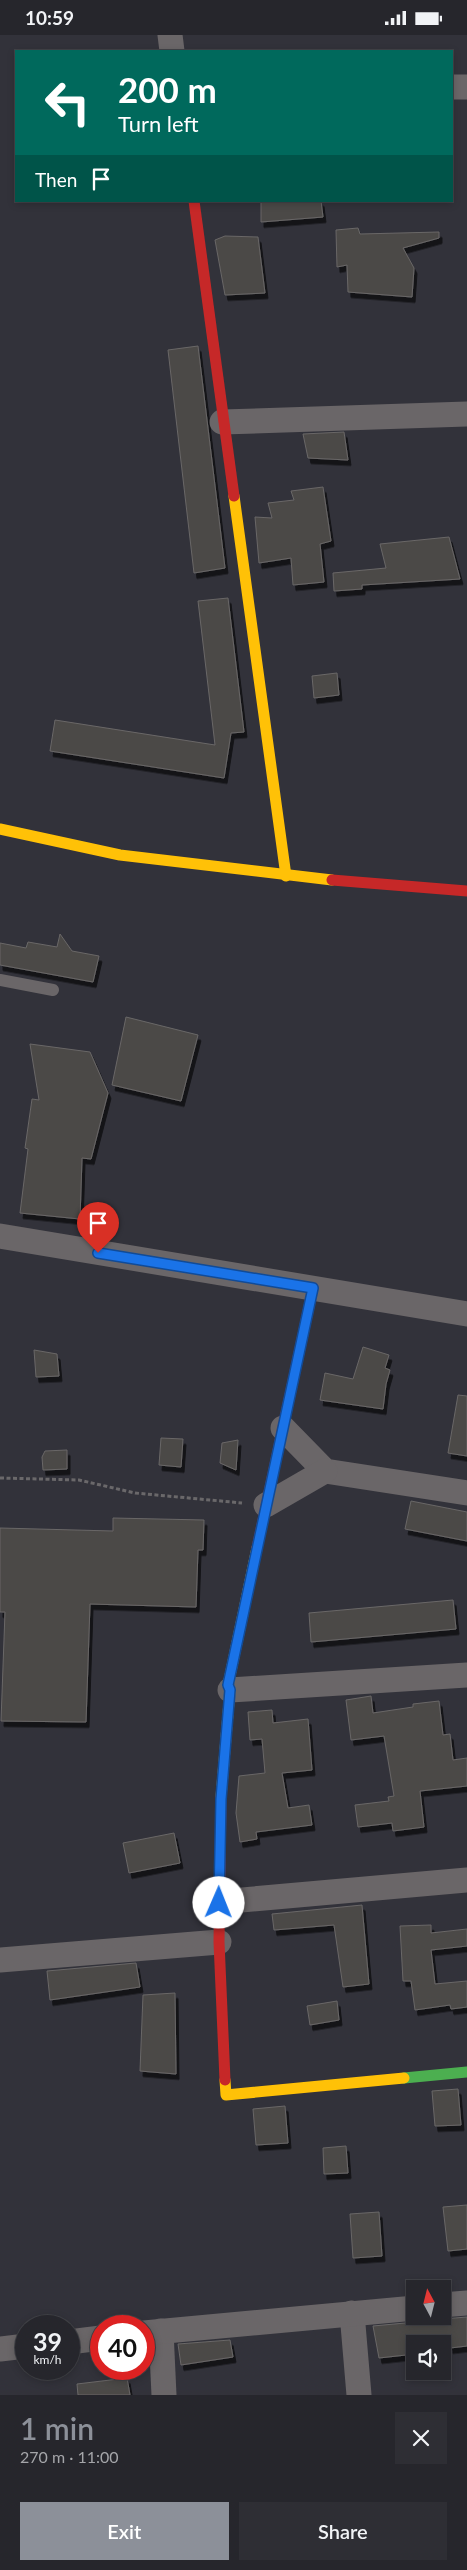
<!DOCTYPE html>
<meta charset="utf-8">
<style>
body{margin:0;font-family:Lato,sans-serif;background:#2e2e34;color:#f1f3f6;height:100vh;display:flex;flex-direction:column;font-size:19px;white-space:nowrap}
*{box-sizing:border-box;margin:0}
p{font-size:16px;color:#a4a5a9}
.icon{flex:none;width:28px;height:28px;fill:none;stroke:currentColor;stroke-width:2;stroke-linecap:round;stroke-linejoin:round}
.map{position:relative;height:2360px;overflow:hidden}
.panel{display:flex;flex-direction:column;background:#26262c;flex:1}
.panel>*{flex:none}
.hud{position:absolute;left:15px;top:15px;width:438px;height:152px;border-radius:0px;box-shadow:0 2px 8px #0003,0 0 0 1px #424348;background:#00695c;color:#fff;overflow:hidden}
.needle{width:32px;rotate:353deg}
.buttons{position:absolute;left:406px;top:2245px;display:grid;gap:10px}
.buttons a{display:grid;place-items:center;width:45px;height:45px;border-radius:0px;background:#26262c;box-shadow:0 2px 8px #0003,0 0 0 1px #424348;font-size:25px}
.speed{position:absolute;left:15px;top:2280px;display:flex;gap:10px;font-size:25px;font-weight:700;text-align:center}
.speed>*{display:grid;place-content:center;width:65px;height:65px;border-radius:50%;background:#26262c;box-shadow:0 2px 8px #0003,0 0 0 1px #424348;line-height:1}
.speed small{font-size:12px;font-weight:400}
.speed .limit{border:8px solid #d22;background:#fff;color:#111}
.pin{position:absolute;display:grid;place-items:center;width:42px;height:42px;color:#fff;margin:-51px -21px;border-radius:50% 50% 50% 0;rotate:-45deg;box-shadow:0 0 5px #0007}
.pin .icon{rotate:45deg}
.me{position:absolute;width:55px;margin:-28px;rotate:1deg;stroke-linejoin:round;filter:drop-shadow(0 0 4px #0008)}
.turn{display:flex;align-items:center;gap:18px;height:105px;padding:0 20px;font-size:22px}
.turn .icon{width:65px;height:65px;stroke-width:2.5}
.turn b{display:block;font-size:35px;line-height:42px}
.then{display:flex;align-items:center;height:48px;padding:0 20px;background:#0003;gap:10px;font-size:19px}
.round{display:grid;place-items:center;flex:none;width:52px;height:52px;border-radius:0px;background:#2e2e34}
.headline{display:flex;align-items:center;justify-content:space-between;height:85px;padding:0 20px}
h1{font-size:30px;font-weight:600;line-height:38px;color:#8c9099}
.cta{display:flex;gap:10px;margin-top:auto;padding:10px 20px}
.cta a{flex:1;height:58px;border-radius:0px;background:#8c9099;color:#fff;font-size:20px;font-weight:600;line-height:58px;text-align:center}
.cta a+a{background:#2e2e34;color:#f1f3f6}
.status{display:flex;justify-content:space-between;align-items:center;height:35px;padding:0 25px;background:#26262c;direction:ltr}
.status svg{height:14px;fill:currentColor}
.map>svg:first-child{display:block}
</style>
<div class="status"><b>10:59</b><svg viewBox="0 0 49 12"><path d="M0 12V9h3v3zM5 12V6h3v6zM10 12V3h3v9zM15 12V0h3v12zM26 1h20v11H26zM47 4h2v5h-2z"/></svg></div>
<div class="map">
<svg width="467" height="2360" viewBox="0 0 467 2360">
<defs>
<filter id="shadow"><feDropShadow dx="3" dy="5.5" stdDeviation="0" flood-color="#0009"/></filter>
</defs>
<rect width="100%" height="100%" fill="#32323a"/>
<g fill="#4c4947" stroke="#696767" filter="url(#shadow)">
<polygon points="261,166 321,166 323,182 261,187"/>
<polygon points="358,193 360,199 439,197 439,203 403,213 414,233 412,262 348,257 347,230 337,232 336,195"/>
<polygon points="225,201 258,202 265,258 225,260 215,205"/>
<polygon points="198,311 225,533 194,538 168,315"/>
<polygon points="344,397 348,425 308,423 303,399"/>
<polygon points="323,452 331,506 320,509 324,547 293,550 291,523 259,528 255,482 272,483 268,468 294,465 291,456"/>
<polygon points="449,502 460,544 362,550 362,554 334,556 333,538 386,533 380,509"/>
<polygon points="228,563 244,697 231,698 224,743 50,716 55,685 215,710 198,566"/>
<polygon points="337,638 339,660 314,663 312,641"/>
<polygon points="60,899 72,916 99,921 93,947 0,930 0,908 26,913 28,907 57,912"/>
<polygon points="126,982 198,1000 181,1066 112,1050"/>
<polygon points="30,1009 90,1017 108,1058 91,1124 82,1123 80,1184 20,1178 28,1114 25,1113 32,1064 39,1065"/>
<polygon points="363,1312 389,1320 385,1333 390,1335 386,1349 383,1374 320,1365 325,1338 353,1344"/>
<polygon points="34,1315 57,1319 59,1341 36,1342"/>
<polygon points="458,1360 467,1361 467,1421 448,1418"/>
<polygon points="161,1403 183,1404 181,1432 159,1430"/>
<polygon points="238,1405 236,1435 220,1428 222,1408"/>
<polygon points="67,1415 67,1434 43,1435 42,1422 45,1416"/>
<polygon points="411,1466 467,1477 467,1506 405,1494"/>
<polygon points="113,1483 204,1485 203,1515 198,1515 196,1572 90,1569 86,1687 1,1686 5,1577 0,1577 0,1493 113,1496"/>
<polygon points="453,1565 456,1594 311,1607 309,1578"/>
<polygon points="371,1661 373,1678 413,1672 413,1669 439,1666 443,1700 450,1699 453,1725 467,1723 467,1751 420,1756 424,1792 393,1796 392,1788 358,1792 355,1770 389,1766 388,1762 394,1761 384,1701 351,1705 346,1665"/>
<polygon points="272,1675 273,1688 308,1684 312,1735 282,1738 288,1773 309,1770 312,1790 256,1797 257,1804 240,1807 236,1778 239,1741 265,1738 262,1704 250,1705 248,1677"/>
<polygon points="174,1798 180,1828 129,1838 123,1808"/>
<polygon points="362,1870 369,1949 343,1952 334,1890 274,1895 272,1879"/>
<polygon points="431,1890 431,1898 467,1894 467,1911 431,1915 435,1949 467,1946 467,1972 451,1974 450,1970 415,1975 411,1946 403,1946 400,1891"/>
<polygon points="136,1928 140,1952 50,1965 47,1936"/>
<polygon points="175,1958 176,2039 140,2036 143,1960"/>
<polygon points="337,1966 339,1985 310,1990 307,1971"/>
<polygon points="458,2054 461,2090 435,2091 432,2056"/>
<polygon points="285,2071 288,2108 256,2110 253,2074"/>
<polygon points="346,2111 348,2138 324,2139 323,2113"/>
<polygon points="467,2170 467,2214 448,2216 443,2172"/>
<polygon points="379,2177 382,2221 353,2223 350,2179"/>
<polygon points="434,2282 443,2284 467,2282 467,2311 450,2313 450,2309 415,2309 415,2319 379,2323 373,2291 416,2287 425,2283"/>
<polygon points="230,2305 233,2322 181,2330 178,2309"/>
<polygon points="127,2343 130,2360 78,2360 77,2349"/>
</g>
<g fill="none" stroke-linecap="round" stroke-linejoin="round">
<polyline stroke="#6a686a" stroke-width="3" stroke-dasharray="4 2.5" stroke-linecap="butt" points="0,1443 79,1445 135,1458 242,1468"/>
<polyline stroke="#6a6668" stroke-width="12" points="0,945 53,955"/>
<g stroke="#6a6668" stroke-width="25">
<polyline points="170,0 172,16"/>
<polyline points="451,52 467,52"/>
<polyline points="222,387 467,379"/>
<polyline points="0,1201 467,1279"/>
<polyline points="283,1393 325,1436 467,1458"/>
<polyline points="266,1470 325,1436"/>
<polyline points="230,1655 467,1640"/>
<polyline points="219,1867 467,1845"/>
<polyline points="0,1925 219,1907"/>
<polyline points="442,2270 467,2268"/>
<polyline points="352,2278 359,2360"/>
<polyline points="161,2296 164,2360"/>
<polyline points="144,2298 415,2273"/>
<polyline points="69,2307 101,2303"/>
<polyline points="0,2314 26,2311"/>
</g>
<polyline stroke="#4caf50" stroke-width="11" points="404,2043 467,2037"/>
<g stroke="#ffc107" stroke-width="11">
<polyline points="234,461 286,841"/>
<polyline points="0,794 120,820 332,845"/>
<polyline points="221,1762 230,1655 228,1650 257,1513"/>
<polyline points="225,2045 226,2060 404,2043"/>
</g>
<g stroke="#c62828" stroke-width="11">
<polyline points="194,166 234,461"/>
<polyline points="332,845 467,856"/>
<polyline points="257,1513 313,1253"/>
<polyline points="221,1762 219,1907 225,2045"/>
</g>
</g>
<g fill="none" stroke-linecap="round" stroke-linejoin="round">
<defs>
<polyline id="route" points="98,1218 313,1253 228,1650 230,1655 221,1764 219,1868"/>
</defs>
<use href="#route" stroke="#114b97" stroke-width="12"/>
<use href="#route" stroke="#1a73e8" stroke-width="9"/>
</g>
</svg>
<div class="buttons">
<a><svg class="needle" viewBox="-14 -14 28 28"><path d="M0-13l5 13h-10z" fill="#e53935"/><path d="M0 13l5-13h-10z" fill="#a4a5a9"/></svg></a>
<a><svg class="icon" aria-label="sound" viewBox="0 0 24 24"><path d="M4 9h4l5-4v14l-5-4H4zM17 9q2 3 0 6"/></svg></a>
</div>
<div class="speed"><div>39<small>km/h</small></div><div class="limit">40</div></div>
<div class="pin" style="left:98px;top:1218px;background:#d93025"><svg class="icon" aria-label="arrive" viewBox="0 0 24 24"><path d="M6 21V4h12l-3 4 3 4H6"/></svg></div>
<svg class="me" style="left:219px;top:1868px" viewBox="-20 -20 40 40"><circle r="19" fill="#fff"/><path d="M0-13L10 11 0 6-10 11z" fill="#1a73e8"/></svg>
<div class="hud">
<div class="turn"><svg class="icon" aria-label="left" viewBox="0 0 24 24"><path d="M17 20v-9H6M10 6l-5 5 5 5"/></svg><div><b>200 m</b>Turn left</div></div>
<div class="then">Then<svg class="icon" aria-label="arrive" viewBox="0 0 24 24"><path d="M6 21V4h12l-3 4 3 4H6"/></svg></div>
</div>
</div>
<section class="panel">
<div class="headline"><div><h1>1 min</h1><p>270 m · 11:00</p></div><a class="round"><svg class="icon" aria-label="close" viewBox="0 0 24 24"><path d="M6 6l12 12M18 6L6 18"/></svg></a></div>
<div class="cta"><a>Exit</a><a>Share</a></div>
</section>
